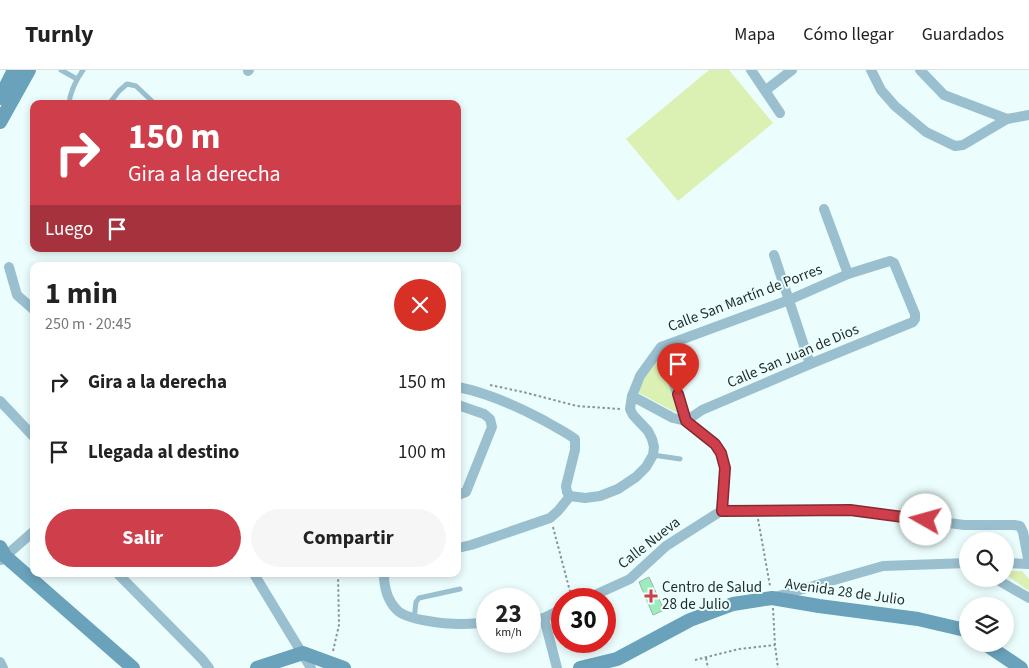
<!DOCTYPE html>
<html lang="es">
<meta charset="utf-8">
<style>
body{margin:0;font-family:"Source Sans 3",sans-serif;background:#f6f6f6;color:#222;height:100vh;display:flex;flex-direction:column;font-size:19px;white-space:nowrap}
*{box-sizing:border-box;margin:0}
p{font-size:16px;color:#767676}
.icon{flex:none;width:28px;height:28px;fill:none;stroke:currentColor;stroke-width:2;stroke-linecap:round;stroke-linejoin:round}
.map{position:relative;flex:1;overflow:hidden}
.panel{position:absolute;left:30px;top:192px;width:431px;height:315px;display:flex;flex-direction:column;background:#fff;border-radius:10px;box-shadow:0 2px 8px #0003}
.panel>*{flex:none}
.hud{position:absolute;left:30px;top:30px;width:431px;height:152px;border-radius:10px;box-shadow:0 2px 8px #0003;background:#cf3f4b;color:#fff;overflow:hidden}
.buttons{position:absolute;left:959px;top:462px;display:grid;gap:10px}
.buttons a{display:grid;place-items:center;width:55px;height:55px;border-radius:50%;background:#fff;box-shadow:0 2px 8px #0003;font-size:25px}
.speed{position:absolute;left:476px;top:518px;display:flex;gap:10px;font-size:25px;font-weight:700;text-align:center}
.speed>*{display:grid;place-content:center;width:65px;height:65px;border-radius:50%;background:#fff;box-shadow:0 2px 8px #0003;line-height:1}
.speed small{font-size:12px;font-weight:400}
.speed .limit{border:8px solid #d22;background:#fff;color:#111}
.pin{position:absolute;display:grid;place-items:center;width:42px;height:42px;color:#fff;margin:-51px -21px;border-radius:50% 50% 50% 0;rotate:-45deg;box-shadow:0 0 5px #0007}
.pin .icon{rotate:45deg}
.me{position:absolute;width:55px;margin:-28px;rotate:277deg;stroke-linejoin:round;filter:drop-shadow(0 0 4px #0008)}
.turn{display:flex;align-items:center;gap:18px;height:105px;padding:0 15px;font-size:22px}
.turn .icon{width:65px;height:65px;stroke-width:2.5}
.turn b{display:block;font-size:35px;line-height:42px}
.then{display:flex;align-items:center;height:48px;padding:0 15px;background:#0003;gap:10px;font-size:19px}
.round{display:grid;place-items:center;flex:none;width:52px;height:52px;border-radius:26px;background:#f6f6f6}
.head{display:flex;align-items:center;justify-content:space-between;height:85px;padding:0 15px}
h1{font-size:30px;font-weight:700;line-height:38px}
.action{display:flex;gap:10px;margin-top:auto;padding:10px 15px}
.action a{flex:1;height:58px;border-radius:30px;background:#cf3f4b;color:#fff;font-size:20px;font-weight:700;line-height:58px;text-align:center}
.action a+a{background:#f6f6f6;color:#222}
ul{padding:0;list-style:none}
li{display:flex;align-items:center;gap:15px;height:70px;padding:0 15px}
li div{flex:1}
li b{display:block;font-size:19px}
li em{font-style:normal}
header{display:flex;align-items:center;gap:30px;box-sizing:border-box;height:70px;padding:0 25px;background:#fff;border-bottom:1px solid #e0e0e0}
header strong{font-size:24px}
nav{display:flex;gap:28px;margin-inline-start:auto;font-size:18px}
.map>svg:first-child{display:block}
</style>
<header>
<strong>Turnly</strong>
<nav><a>Mapa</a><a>Cómo llegar</a><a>Guardados</a></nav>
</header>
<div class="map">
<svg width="1029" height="598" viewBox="0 0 1029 598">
<rect width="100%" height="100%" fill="#ebfefd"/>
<g fill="#dbf0b3">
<polygon points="709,0 729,0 773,53 678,131 626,69"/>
<polygon points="657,290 661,292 679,341 677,343 639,323 638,319"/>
<polygon points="1005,501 1022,501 1029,509 1029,521 1005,504"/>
</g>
<polygon fill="#9decbd" stroke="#9eb5a6" points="649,507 664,540 653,545 639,512"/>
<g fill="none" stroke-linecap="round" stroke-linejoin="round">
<g stroke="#879695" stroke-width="2" stroke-dasharray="2.5 2.5" stroke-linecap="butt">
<polyline points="490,315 523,322 577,336 620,339"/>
<polyline points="758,449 770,516"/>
<polyline points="553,457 572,529"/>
<polyline points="773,538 775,575 778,598"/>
<polyline points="333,581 339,555 338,504"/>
<polyline points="706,588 708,598"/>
<polyline points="695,590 739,579 775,575"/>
</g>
<g stroke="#9abfcf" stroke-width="5">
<polyline points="61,0 77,9"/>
<path d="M69,34C70,22 76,10 83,0"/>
<polyline points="109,34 119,21 127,14 136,16 155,34"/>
<polyline points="653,385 680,389"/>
<polyline points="414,549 416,532 419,528 460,519"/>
</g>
<g stroke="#9abfcf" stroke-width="10">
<polyline points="751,0 780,43"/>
<polyline points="871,0 881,20 895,36 926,62 955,76 963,75 1007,49 1029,45"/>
<polyline points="920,0 944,25 1007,49"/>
<polyline points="248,1 249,0"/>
<polyline points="766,20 792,0"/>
<polyline points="824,139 848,204"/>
<polyline points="774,185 810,294"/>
<polyline points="9,197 17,225 34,240"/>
<path d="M458,317C488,323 517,336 545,351C555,357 566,362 575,369V380L566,416L567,422L570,426L585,428L600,426L618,419L636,407L646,397L653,385L654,377L652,369L648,361L633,345L630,339L632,326L640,306L661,277L789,230L848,204L890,191L894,193L915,244V249L913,252L810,294L702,340L686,351L683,340L661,277"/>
<polyline points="632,326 673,348 686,351 715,374 721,383 725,399 721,441"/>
<polyline points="0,331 34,367"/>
<polyline points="458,335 484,344 490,349 492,357 466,422 458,425"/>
<polyline points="458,478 471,475 550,448 558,441 570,426"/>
<polyline points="1,490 34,461"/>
<polyline points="1005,493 1029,494"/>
<polyline points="118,504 202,589 209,598"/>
<polyline points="254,504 311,598"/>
<path d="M384,504C384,517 387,530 397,540C406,550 446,554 460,554C469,554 478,553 488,553"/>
<polyline points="996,509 1029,528"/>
<polyline points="775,527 883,496 968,493"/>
<polyline points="586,529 630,509 666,476 721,441 850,440 964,455 1014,455 1020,456 1023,462 1029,494"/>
<polyline points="544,548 557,598"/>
<polyline points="530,550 544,548 562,539"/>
<polyline points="0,592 3,598"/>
</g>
<g stroke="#69a2ba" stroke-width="14">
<polyline points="0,28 14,0"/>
<polyline points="0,52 29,0"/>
<polyline points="0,477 5,486 133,598"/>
<polyline points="985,574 1021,598"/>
<polyline points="257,598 303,583 344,598"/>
<polyline points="580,598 617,589 690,550 733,534 772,528 819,536 918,549 965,560 968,562"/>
</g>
</g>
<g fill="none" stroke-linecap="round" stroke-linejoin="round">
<defs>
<polyline id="route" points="678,324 686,351 715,374 721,383 725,398 722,441 850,440 926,450"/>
</defs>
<use href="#route" stroke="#872931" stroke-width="12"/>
<use href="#route" stroke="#cf3f4b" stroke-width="9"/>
</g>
<path fill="#cf3f4b" stroke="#ebfefd" stroke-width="2" d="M648.5 518.5h5v5h5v5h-5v5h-5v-5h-5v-5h5z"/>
<g text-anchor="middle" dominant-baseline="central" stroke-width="4" stroke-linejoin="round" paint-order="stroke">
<g font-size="15" fill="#1f2b2a" stroke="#ebfefd">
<text transform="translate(745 228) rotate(-21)">Calle San Martín de Porres</text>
<text transform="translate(793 286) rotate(-23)">Calle San Juan de Dios</text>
<text transform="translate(649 473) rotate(-38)">Calle Nueva</text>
<text transform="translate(845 522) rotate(8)">Avenida 28 de Julio</text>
</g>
<g font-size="15" fill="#1f2b2a" stroke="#ebfefd" text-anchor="start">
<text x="662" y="517">Centro de Salud<tspan x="662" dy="17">28 de Julio</tspan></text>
</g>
</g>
</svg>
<div class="buttons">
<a><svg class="icon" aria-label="search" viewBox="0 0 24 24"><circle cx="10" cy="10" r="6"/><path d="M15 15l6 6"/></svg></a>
<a><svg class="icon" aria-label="layers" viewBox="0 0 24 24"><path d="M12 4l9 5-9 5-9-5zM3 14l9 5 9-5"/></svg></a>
</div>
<div class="speed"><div>23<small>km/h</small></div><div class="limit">30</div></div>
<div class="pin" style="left:678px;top:324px;background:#d93025"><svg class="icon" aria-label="arrive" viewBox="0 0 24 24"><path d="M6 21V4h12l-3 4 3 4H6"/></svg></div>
<svg class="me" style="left:926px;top:450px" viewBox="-20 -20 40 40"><circle r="19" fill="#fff"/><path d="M0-13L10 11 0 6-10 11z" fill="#cf3f4b"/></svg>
<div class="hud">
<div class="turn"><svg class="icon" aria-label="right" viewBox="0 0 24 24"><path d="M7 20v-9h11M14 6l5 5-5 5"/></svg><div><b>150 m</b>Gira a la derecha</div></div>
<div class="then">Luego<svg class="icon" aria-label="arrive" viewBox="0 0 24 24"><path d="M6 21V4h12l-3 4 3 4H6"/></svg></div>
</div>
<section class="panel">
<div class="head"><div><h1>1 min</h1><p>250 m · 20:45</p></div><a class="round" style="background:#d93025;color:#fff"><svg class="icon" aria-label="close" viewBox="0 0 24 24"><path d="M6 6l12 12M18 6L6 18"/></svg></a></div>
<ul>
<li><svg class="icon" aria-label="right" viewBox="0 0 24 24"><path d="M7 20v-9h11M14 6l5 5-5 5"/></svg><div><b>Gira a la derecha</b></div><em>150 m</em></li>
<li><svg class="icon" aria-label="arrive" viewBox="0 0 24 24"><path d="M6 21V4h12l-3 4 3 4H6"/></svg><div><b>Llegada al destino</b></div><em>100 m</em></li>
</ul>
<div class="action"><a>Salir</a><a>Compartir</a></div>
</section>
</div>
